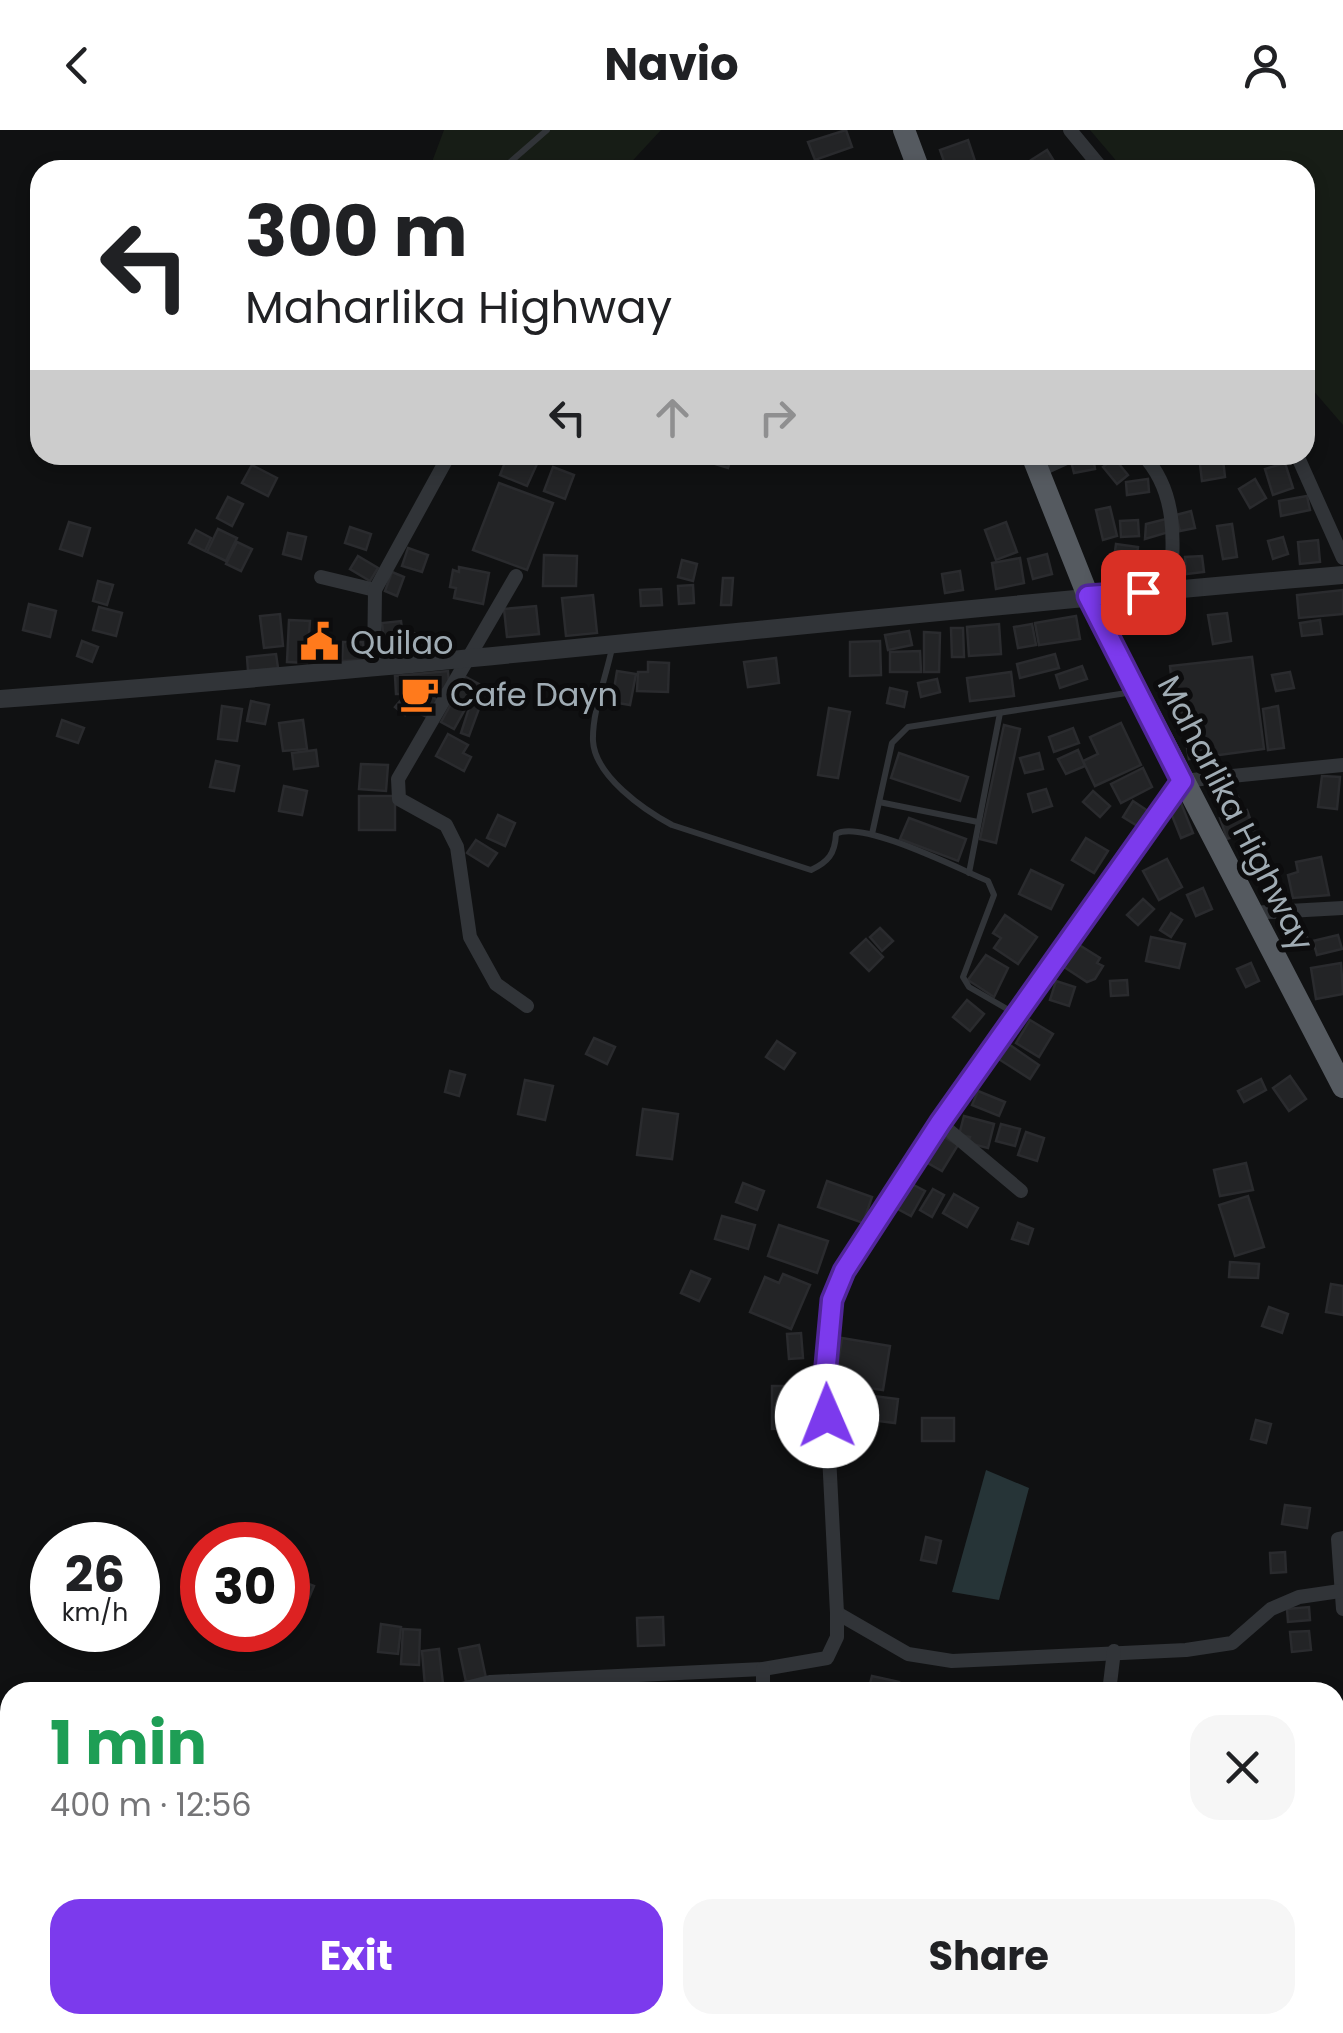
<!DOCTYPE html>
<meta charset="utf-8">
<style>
body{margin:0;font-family:Poppins,sans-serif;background:#f6f6f6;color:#202124;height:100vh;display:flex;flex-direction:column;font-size:38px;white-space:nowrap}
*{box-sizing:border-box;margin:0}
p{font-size:32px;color:#757577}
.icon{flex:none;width:55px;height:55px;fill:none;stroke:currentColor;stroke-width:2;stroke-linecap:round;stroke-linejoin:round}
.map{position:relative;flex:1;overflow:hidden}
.panel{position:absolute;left:0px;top:1552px;width:1345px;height:352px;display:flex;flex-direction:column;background:#fff;border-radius:30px 30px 0 0;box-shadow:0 5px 15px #0003}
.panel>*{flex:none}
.guide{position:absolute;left:30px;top:30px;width:1285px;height:305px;border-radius:30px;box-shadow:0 5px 15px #0003;background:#fff;color:#202124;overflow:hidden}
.speed{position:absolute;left:30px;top:1392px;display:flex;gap:20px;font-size:50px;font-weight:700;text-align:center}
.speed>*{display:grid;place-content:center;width:130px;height:130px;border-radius:50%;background:#fff;box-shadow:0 5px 15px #0003;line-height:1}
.speed small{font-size:25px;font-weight:400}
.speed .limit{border:15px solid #d22;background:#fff;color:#111}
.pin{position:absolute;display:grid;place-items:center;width:85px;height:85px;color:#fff;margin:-42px;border-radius:20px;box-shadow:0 5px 15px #0006}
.me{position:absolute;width:110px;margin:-55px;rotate:359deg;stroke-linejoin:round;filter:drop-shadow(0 0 8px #0008)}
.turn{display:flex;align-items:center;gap:35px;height:210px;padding:0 50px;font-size:45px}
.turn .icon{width:130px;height:130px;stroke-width:2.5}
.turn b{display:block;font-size:70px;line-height:85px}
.lanes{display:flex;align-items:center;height:95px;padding:0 50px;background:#0003;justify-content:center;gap:50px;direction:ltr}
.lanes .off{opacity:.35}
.round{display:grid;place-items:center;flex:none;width:105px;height:105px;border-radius:30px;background:#f6f6f6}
.headline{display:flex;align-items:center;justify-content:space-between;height:170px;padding:0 50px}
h1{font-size:60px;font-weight:700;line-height:75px;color:#1e9e55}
.primary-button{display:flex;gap:20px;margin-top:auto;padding:20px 50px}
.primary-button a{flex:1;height:115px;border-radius:30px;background:#7c3aed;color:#fff;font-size:40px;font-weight:700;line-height:115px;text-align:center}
.primary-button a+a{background:#f6f6f6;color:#202124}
header{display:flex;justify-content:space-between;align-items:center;height:130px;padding:0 50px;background:#fff;font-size:45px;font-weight:700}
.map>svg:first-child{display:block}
</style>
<header><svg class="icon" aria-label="back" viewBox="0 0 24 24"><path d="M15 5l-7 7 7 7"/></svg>Navio<svg class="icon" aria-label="person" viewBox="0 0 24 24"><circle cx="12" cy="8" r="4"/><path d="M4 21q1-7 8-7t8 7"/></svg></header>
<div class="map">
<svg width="1343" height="1903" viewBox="0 0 1343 1903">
<rect width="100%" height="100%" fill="#101112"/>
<polygon fill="#1c1d1f" points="625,1895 832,1895 831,1903 624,1903"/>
<g fill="#171d16">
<polygon points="444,0 661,0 624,40 429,40"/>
<polygon points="1090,0 1343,0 1343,295 1305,251 1305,40 1124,40"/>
</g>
<polygon fill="#263437" points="986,1340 1029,1358 999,1470 952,1462"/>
<g fill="#232426" stroke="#2a2b2e" stroke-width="2.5">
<polygon points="846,0 852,17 815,30 808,12"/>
<polygon points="968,10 978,40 947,40 940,20"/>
<polygon points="1047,20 1054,31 1038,40 1031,30"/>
<polygon points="508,325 541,325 527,356 500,345"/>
<polygon points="704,325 732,325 728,338 702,330"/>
<polygon points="1093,327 1095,339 1074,343 1071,331"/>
<polygon points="1114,328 1128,345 1117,354 1103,337"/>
<polygon points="1223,330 1225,347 1202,351 1200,334"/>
<polygon points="1285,333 1293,358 1273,365 1265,339"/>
<polygon points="252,335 277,348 268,366 242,353"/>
<polygon points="553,337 574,345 565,369 544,361"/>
<polygon points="1148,349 1149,362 1127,365 1126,352"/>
<polygon points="1255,349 1266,368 1250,378 1239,359"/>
<polygon points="499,353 553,373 527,440 473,420"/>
<polygon points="1307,366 1310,380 1281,386 1279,371"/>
<polygon points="228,367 243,374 232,396 217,388"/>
<polygon points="1110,377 1117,406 1103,410 1096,380"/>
<polygon points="1191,381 1195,398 1180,401 1176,385"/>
<polygon points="1166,389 1169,402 1145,409 1146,394"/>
<polygon points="1138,390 1139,406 1121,407 1120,391"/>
<polygon points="69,392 90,398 82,426 60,419"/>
<polygon points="1006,392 1017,422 996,430 985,400"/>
<polygon points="1232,394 1237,427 1223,429 1217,396"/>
<polygon points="350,397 371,404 366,420 345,413"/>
<polygon points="218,399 237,408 226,431 207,422"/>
<polygon points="196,400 211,408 205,421 189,413"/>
<polygon points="288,403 306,407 301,429 283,424"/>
<polygon points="1283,407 1288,424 1273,429 1268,411"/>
<polygon points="1318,410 1320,432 1300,434 1298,412"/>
<polygon points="237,412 252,419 241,441 226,434"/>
<polygon points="1116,414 1138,417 1136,432 1114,429"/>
<polygon points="408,418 428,425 422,442 402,436"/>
<polygon points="1047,424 1052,444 1033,449 1028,429"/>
<polygon points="544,425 577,426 576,456 543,456"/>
<polygon points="358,426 378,438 370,451 350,439"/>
<polygon points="1202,426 1204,442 1186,444 1185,427"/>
<polygon points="1020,428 1024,453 996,459 992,433"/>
<polygon points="682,430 697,434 693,451 678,447"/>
<polygon points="459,437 489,443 483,474 454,468 456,458 450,457 453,440 459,442"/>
<polygon points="960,441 963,460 945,463 942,444"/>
<polygon points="392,442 404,447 397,466 385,461"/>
<polygon points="723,448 733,448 731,475 721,475"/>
<polygon points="98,451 113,455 107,475 93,471"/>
<polygon points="693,455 694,473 679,474 678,456"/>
<polygon points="661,459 662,475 641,476 640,460"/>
<polygon points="1343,460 1343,484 1299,488 1297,465"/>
<polygon points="593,465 597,503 566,506 562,468"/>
<polygon points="1148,467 1152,492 1118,497 1115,472"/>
<polygon points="29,474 56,481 50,507 23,500"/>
<polygon points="536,476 539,504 507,507 504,479"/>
<polygon points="99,477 122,483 116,506 93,500"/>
<polygon points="1227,483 1231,511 1213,514 1208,485"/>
<polygon points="280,484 283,516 264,518 260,486"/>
<polygon points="1076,486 1080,509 1039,515 1035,493"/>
<polygon points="289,490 310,491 307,533 287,532"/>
<polygon points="1320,490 1322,504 1302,506 1300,493"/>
<polygon points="401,491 403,509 384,511 382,493"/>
<polygon points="999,494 1001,524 969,526 967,497"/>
<polygon points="1032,494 1036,515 1018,518 1014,497"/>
<polygon points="951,498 963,498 964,527 952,527"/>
<polygon points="909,501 912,515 888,520 885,505"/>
<polygon points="924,502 940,503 939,542 924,542"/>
<polygon points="418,503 420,525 408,527 406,504"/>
<polygon points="330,507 330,525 312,526 311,508"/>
<polygon points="82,511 98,517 92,532 77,526"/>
<polygon points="405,511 407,528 379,531 377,514"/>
<polygon points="880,511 881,545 850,546 850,512"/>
<polygon points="343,512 363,512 364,530 342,531"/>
<polygon points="920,521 921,542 890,542 890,522"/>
<polygon points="276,524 278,538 248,541 247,527"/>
<polygon points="1055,524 1059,538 1020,548 1017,534"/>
<polygon points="1252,527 1264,619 1189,629 1184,600 1177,600 1170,536"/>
<polygon points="776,528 779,553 748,557 744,532"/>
<polygon points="648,532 669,533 668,562 637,561 638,542 648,542"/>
<polygon points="1082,536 1087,549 1060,558 1056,545"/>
<polygon points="448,541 449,555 432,566 439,572 427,587 410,579 405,585 395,577 406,564 396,564 395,546"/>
<polygon points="617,541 636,544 630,575 612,572"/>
<polygon points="1011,542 1014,566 970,571 967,548"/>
<polygon points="1290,542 1294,558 1276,561 1272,545"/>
<polygon points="466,547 479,554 454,599 441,592"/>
<polygon points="937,549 940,562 921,567 918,553"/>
<polygon points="890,558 907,562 904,577 887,573"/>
<polygon points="251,571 269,575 265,594 247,591"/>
<polygon points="471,572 480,576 469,606 461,603"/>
<polygon points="222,576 242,579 237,611 218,609"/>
<polygon points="1278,576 1284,618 1268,620 1263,579"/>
<polygon points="829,578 850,582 838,648 818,645"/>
<polygon points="62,590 84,598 78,613 57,606"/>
<polygon points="303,590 307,619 283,621 279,593"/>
<polygon points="1121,593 1141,635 1095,656 1083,631 1098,624 1090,607"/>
<polygon points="1004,595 1020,599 996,713 980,709"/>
<polygon points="1073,598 1079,613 1054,622 1049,607"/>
<polygon points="448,604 468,615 463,623 471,627 464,641 436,626"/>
<polygon points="316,620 318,636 294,639 292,623"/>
<polygon points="1078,620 1085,636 1066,644 1058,629"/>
<polygon points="899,623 968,647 960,671 891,648"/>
<polygon points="1039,623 1043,639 1025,643 1020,628"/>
<polygon points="216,631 239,636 234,661 210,657"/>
<polygon points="361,634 388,635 386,661 359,659"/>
<polygon points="1143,638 1152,657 1121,673 1111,654"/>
<polygon points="1322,646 1340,647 1337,679 1318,677"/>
<polygon points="284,656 307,661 302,685 279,681"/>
<polygon points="1046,659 1052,676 1033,682 1028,664"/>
<polygon points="1093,661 1110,676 1100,687 1083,672"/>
<polygon points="1236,662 1242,677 1223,684 1218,669"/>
<rect x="359" y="666" width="36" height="34"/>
<polygon points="1133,671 1154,685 1144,700 1123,687"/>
<polygon points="1181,673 1193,703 1181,708 1169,678"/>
<polygon points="1247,680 1254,700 1227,709 1220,688"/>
<polygon points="498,685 515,693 505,716 487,708"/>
<polygon points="909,688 966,709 958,731 900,709"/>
<polygon points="1086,708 1108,721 1094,743 1072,730"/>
<polygon points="476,710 497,723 488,736 467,723"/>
<polygon points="1321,727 1329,765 1293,768 1288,745 1298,742 1296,732"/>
<polygon points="1167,729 1182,757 1159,770 1143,741"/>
<polygon points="1031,740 1063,755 1051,779 1019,764"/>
<polygon points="1203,758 1212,779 1196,786 1187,765"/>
<polygon points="1143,769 1154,779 1138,795 1127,785"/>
<polygon points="1171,783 1182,790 1171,807 1160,800"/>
<polygon points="1005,785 1037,807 1018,834 994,818 1001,808 993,803"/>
<polygon points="1295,792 1309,810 1299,817 1285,799"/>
<polygon points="880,798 893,811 882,821 870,807"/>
<polygon points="1338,805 1342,819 1317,825 1313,811"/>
<polygon points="1151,807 1185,814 1179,838 1146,831"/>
<polygon points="866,809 883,827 869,841 851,823"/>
<polygon points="1076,813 1100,828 1097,833 1103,836 1095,849 1087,852 1061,835"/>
<polygon points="986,825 1008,838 994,867 968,850"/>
<polygon points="1251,833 1259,851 1246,857 1237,839"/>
<polygon points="1341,833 1343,864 1316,869 1311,838"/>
<polygon points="1127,850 1128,865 1111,866 1110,851"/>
<polygon points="1056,851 1075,857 1069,876 1050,870"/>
<polygon points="967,870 984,884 970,901 953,887"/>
<polygon points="1030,890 1053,904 1039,927 1016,913"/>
<polygon points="594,908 615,917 607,934 586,924"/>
<polygon points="777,911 795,923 784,939 766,927"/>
<polygon points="1007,913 1039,935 1030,949 997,928"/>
<polygon points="450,941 465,945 459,966 445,962"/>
<polygon points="1290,946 1306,969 1289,981 1273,958"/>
<polygon points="1261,949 1266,960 1244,972 1238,961"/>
<polygon points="525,950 553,956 545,990 518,984"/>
<polygon points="978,961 1005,972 999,986 972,975"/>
<polygon points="643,979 678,984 672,1029 637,1025"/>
<polygon points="964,986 994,994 988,1018 968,1013 970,1007 959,1005"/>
<polygon points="1001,994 1020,999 1015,1016 996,1011"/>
<polygon points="1026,1002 1044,1008 1037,1031 1018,1025"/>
<polygon points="942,1006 958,1015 942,1041 926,1032"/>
<polygon points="1246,1033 1253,1060 1220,1066 1214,1040"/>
<polygon points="827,1051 872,1067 863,1093 818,1077"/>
<polygon points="908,1052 925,1061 911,1086 894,1077"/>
<polygon points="743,1053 764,1061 757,1080 736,1072"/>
<polygon points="933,1059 944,1065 932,1087 920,1080"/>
<polygon points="954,1064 978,1078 967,1097 943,1083"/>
<polygon points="1248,1066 1264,1117 1235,1126 1219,1075"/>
<polygon points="722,1086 755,1095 748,1119 715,1109"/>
<polygon points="1018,1093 1033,1099 1028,1114 1012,1109"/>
<polygon points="779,1095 828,1111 817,1143 768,1126"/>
<polygon points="1230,1132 1259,1134 1258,1148 1229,1147"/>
<polygon points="691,1141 710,1149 699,1171 681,1163"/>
<polygon points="783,1144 810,1155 791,1199 750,1182 765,1147 779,1153"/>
<polygon points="1331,1154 1343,1156 1343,1185 1326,1182"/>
<polygon points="1269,1177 1288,1184 1282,1203 1262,1196"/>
<polygon points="801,1203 803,1228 789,1229 787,1204"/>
<polygon points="842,1208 890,1216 883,1260 835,1253"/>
<polygon points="772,1256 803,1256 803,1298 772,1299"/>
<polygon points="865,1265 898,1269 895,1293 862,1289"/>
<rect x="922" y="1288" width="32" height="23"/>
<polygon points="1256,1290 1271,1294 1266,1313 1251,1309"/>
<polygon points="1285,1375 1310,1378 1307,1398 1282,1394"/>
<polygon points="926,1407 941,1411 936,1433 921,1430"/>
<polygon points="1285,1422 1286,1442 1271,1443 1270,1423"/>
<polygon points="288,1446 314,1456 309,1468 288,1460"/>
<polygon points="1309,1477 1310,1490 1288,1492 1287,1479"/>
<polygon points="663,1487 664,1515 638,1516 637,1488"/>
<polygon points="381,1494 401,1497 398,1524 378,1522"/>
<polygon points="403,1499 420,1500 419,1535 401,1534"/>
<polygon points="1309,1501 1311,1520 1292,1522 1290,1502"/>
<polygon points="479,1515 486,1548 466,1552 459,1519"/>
<polygon points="439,1519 443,1554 425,1556 422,1521"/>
<polygon points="872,1546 899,1552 897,1562 868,1562"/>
<polygon points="178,1895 285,1895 283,1903 206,1903"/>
<polygon points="305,1895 352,1895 350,1903"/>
<polygon points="358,1895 396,1895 406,1898 405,1903 356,1903"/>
</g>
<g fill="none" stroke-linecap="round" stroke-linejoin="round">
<g stroke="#313438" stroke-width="6">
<polyline points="501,40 547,0"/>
<path d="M612,518C606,547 592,582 593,611C595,646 644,680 672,695L811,740C828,732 835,724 836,704C861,689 959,739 988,751L994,765L963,847L969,857L1014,883"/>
<polyline points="879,672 978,692"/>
<polyline points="872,704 892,613 908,597 1133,562"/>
<polyline points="969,743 1000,583"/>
</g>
<g stroke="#313438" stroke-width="14">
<polyline points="1070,0 1103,40"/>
<path d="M1143,325C1178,362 1174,412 1170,459"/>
<polyline points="1297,325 1343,428"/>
<polyline points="1038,341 1073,325"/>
<polyline points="516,446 398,649 399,669 446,695 457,717 470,807 496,854 527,876"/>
<polyline points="321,447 375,460"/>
<polyline points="374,535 375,460 449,325"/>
<polyline points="1250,783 1343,778"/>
<polyline points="940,993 1021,1061"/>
<polyline points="1343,1408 1338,1409 1343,1479"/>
<polyline points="837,1483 908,1524 952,1531 1186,1520 1232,1513 1271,1479 1299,1467 1340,1461"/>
<polyline points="450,1562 490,1552 763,1539 827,1528 837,1507 837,1483 825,1246 832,1169 844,1141 940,993 1182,651 1343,635"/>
<polyline points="763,1562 763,1539"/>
<polyline points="1109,1562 1114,1521"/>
<polyline points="1335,1844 1343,1803"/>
<polyline points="1335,1856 1343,1856"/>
<polyline points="153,1903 156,1895"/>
<polyline points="1128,1903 1138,1895"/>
<polyline points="1326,1903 1327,1895"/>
</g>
<path stroke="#313438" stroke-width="18" d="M0,569C448,536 895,482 1343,445"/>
<g stroke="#555a60" stroke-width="22">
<polyline points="904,0 919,40"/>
<polyline points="1032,325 1088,466 1343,957"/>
</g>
</g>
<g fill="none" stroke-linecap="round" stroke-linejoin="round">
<defs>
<polyline id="route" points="827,1286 825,1246 832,1170 844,1141 940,993 1182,651 1088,466 1143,462"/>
</defs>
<use href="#route" stroke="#51269a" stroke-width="25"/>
<use href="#route" stroke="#7c3aed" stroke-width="18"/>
</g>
<defs>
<symbol id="civic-bare" viewBox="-9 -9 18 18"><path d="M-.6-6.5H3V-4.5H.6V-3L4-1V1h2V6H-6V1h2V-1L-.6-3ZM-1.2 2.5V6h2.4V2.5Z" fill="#ff7a1c" stroke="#0c0c0d" stroke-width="2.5" paint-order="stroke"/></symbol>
<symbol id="cafe-bare" viewBox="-9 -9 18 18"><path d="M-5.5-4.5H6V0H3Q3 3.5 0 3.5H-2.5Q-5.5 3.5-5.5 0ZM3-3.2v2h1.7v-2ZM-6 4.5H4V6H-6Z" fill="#ff7a1c" stroke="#0c0c0d" stroke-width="2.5" paint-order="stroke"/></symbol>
</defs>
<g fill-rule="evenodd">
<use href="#civic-bare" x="292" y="484" width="55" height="55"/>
<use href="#cafe-bare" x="392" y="536" width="55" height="55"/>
</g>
<g text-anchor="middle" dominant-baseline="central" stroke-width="10" stroke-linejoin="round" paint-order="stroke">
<g font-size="32" fill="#a0acb4" stroke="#0c0c0d" text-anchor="start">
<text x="350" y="512">Quilao</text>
<text x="450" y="564">Cafe Dayn</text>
</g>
<g font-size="32" fill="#a0acb4" stroke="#0c0c0d">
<text transform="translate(1236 683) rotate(63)">Maharlika Highway</text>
</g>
</g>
</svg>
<div class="speed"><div>26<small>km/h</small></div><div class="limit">30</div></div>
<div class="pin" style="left:1143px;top:462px;background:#d93025"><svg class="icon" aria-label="arrive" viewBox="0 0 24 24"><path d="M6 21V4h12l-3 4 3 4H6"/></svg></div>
<svg class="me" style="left:827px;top:1286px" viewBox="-20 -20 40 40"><circle r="19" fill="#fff"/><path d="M0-13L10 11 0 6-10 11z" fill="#7c3aed"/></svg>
<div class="guide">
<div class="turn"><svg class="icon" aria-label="left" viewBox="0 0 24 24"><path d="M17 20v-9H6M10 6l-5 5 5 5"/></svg><div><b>300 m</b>Maharlika Highway</div></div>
<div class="lanes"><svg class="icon" aria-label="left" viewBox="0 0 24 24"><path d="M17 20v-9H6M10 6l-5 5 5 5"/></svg><svg class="icon off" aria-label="ahead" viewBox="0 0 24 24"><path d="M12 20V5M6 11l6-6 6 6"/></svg><svg class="icon off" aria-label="right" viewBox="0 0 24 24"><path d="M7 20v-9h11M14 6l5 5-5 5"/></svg></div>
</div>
<section class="panel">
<div class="headline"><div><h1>1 min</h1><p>400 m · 12:56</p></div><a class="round"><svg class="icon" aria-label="close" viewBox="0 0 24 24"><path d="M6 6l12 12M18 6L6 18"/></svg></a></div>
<div class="primary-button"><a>Exit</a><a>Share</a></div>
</section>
</div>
